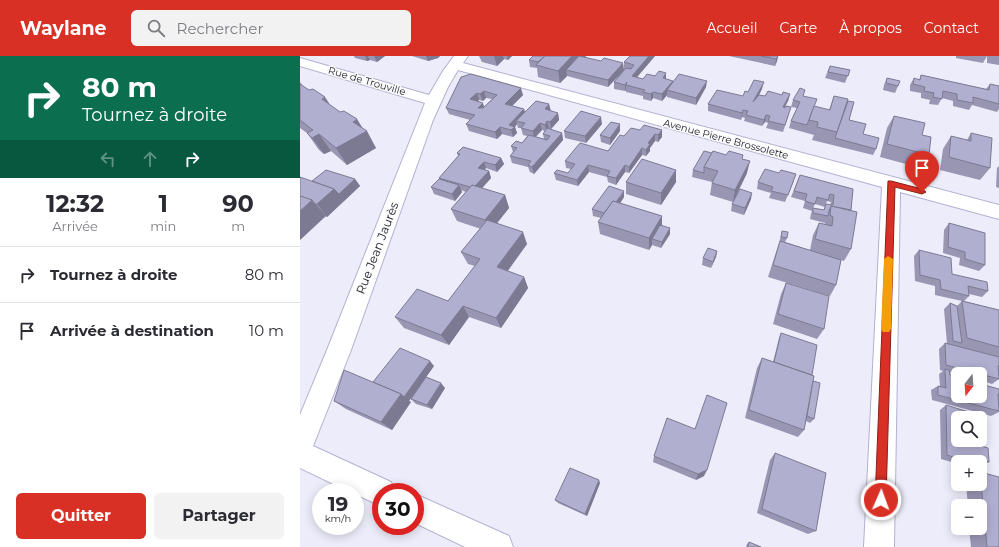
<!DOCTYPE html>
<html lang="fr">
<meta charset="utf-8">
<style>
body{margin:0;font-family:Montserrat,sans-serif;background:#f2f2f3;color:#2b2b33;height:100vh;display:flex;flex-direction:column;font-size:15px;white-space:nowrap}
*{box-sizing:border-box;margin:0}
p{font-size:13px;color:#7c7c81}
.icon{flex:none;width:22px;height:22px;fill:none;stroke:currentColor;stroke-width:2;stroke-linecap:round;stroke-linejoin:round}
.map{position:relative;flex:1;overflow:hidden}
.details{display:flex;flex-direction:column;background:#fff;width:300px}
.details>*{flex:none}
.guide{background:#0b6e4f;color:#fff;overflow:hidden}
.needle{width:26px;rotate:197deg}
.buttons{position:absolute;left:651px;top:311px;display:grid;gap:8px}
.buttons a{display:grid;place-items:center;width:36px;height:36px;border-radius:6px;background:#fff;box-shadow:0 2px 10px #0003;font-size:20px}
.speed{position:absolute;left:12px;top:427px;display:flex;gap:8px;font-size:20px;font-weight:700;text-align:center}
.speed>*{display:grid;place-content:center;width:52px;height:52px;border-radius:50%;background:#fff;box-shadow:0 2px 10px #0003;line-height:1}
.speed small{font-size:10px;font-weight:400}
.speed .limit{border:6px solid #d22;background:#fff;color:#111}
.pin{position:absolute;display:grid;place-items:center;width:34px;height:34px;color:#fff;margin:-41px -17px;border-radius:50% 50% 50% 0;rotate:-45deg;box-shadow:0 0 4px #0007}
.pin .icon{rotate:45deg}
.me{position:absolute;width:44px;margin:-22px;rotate:2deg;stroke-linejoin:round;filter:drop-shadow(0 0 3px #0008)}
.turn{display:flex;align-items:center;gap:14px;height:84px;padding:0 16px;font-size:18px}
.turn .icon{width:52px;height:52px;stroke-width:2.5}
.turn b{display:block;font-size:28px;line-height:34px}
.lanes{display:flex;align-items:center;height:38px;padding:0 16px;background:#0003;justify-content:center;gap:20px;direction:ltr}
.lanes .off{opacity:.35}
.eta{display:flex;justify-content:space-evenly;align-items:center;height:68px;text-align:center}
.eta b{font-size:24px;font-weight:700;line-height:28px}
.primary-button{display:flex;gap:8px;margin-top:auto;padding:8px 16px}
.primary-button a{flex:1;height:46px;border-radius:6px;background:#d93025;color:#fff;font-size:16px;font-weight:700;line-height:46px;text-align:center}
.primary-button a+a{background:#f2f2f3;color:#2b2b33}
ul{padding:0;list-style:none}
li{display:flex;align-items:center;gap:12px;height:56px;padding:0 16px;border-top:1px solid #e1e1e2}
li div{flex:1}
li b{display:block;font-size:15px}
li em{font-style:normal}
header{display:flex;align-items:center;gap:24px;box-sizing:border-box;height:56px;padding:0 20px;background:#d93025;color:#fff}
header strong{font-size:19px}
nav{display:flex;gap:22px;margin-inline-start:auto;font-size:14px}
.search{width:280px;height:36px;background:#f2f2f3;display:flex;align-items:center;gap:10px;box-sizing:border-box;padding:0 14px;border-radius:6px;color:#7c7c81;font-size:15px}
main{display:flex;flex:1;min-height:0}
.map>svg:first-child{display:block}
</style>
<header>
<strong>Waylane</strong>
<div class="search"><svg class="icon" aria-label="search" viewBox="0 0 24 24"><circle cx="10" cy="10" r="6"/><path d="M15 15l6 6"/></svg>Rechercher</div>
<nav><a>Accueil</a><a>Carte</a><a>À propos</a><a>Contact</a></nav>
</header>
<main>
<section class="details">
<div class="guide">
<div class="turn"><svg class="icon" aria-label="right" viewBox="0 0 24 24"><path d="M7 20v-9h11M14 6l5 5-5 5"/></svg><div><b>80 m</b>Tournez à droite</div></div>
<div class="lanes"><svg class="icon off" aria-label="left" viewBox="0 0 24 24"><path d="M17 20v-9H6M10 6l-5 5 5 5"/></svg><svg class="icon off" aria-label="ahead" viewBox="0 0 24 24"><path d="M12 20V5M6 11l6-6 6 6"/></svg><svg class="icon" aria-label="right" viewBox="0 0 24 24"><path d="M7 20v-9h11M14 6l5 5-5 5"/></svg></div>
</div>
<div class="eta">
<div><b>12:32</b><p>Arrivée</p></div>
<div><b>1</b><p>min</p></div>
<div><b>90</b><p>m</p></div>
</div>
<ul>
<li><svg class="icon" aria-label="right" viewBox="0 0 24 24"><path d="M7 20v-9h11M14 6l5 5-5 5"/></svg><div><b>Tournez à droite</b></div><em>80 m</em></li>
<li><svg class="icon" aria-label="arrive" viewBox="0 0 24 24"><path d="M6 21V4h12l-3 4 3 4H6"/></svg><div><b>Arrivée à destination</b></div><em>10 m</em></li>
</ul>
<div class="primary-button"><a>Quitter</a><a>Partager</a></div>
</section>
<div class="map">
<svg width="699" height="491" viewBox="0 0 699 491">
<rect width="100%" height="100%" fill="#edecfa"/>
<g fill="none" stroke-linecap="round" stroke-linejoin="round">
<defs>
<g id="street">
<polygon points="154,0 168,0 163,7 699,149 699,163 600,136 594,491 564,491 582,131 158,14 148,31 133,64 51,294 13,390 91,426 95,436 81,436 81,450 55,438 55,436 50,436 0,412 0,359 27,294 125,47 0,10 0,2 129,39 143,15"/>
<polygon points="115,438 209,480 213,491 165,491 115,467"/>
</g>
</defs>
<use href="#street" stroke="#b3b1d2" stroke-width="2"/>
<use href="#street" fill="#fff" fill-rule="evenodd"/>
</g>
<g fill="#9896b3" fill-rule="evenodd">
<polygon points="54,0 85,0 77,6 70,4 67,5 55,2"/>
<polygon points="112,0 140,0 138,2 128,5"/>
<polygon points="179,0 212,0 208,4 204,3 197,10 182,6"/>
<polygon points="286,0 285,2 324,14 308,31 267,20 260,27 238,21 237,12 230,11 229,4"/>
<polygon points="330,0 355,0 337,21 343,23 366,23 372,27 406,31 396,49 367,41 367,39 362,45 353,42 351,45 343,43 343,40 326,36 326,34 325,35 314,33 314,26 325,13 324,13 324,6"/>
<polygon points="429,0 478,0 477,5 475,10"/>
<polygon points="656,0 687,0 683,7 656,2"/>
<polygon points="687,0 699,0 699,9 687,7"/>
<polygon points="530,10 550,14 545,27 525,22"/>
<polygon points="621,19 686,33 690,28 699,30 699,53 697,56 672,49 669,54 653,50 653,45 642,42 638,49 629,48 630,44 621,42 621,37 610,35 610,29 614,22 619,24"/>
<path d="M161,21L223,39L212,50L224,53L225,56L251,55L258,57L259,64L251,73H248L262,77L263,84L234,118L230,116L228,111L212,107L210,100L213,96L211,90L222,87L227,80L223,79L221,72H218L217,68L215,71L217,77L213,81L202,78L197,83L169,75L166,68L170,64L149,58L146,52ZM186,42L192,43L184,51L178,45L179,44L183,45ZM242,74L245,75L243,78L244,83L236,81Z"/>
<polygon points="587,22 598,30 595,37 583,34 584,29"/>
<polygon points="0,26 3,30 62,72 76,92 47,109 31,95 24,98 19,94 7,77 0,72"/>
<polygon points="462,33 459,39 465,40 482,39 490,38 488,45 484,52 489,58 483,76 466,72 468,67 465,66 462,70 444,65 445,62 442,61 441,64 408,55 408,48 443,40 448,36"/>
<polygon points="504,40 514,50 529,54 534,40 548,45 549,64 576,93 573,99 512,84 514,79 489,72 491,65 497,52 491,51 493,44"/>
<polygon points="594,60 622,79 629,99 621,112 580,101 587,72"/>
<polygon points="302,68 286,87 265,82 264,75"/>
<polygon points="340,74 362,74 362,81 358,86 355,85 350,92 350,95 346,100 342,99 329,117 325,116 316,129 308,126 307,121 289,116 278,130 256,124 254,117 268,117 271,113 266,112 265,105 308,95 324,80"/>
<polygon points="320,75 310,89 301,86 300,79"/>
<polygon points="671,77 690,112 680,124 640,114 643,93 651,80 667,84"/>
<polygon points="157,97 201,102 204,108 197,116 186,112 185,114 189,115 191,122 182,132 205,139 209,152 197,167 227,188 208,215 224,221 228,232 201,272 169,261 149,289 104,272 95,261 148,245 175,210 168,208 161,196 181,173 157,165 151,153 166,136 161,134 162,136 155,145 134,138 131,131 139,123 139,122 158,100"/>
<polygon points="443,103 447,117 433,146 410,139 412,126 392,121 393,114"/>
<polygon points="699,110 699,132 696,131 697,112"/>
<polygon points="376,114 376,126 361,149 326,138 326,126"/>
<path d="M500,119L553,133L551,154V193L544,205L541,204L536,229L530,240L468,221L479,187L482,175L487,182L485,186L510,194L513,179L519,167L525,168V166V167L510,163L511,158L512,155L503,152L505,145L491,141ZM527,145L531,146L530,149L524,154L513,152L515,148L525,151Z"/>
<polygon points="55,123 60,130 27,161 25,160 0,184 12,125"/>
<polygon points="494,125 485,146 469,142 471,137 457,133 458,126"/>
<polygon points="324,141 320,147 362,160 362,169 370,178 361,192 352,189 349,194 300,178 298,166 301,162 293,160 292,153"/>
<polygon points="451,143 444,159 431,155 432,148"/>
<polygon points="649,167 685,209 679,215 659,209 660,202 643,197 644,174"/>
<polygon points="619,194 652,218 688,235 682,241 669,238 669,240 664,245 699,254 699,323 692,328 680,324 680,318 658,318 658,319 649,316 650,319 699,333 699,345 698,345 699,356 691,360 632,344 631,334 638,330 640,330 639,318 643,315 640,314 639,293 645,287 647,288 644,253 650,247 657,250 662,245 635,239 635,230 615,225 614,200"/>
<polygon points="417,195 416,201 411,212 402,209 403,202"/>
<polygon points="486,227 524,273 517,283 473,268 481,238"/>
<polygon points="481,277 512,319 513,325 514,363 510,367 506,365 504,374 498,381 445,362 457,312 462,302 473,306 479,282"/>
<polygon points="134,310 126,321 145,332 132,353 116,348 111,343 119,331 109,345 111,346 92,374 46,353 34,345 73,326"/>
<polygon points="646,349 658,362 681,390 689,406 681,410 680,409 680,406 658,406 658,408 641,403 640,354"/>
<polygon points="475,397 516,475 508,478 457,457 470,404"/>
<polygon points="354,400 404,420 396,424 353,406"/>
<polygon points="680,416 699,491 671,491 669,472 680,472 680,450 668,450 666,428 680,428"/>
<polygon points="300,427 287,460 258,447 255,444"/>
<polygon points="449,486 461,491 446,491 447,488"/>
</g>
<g fill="#7c7a92">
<polygon points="65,0 68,0 70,4 67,5"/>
<polygon points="74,0 85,0 77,6"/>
<polygon points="126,0 140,0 138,2 128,5"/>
<polygon points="194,0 203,0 204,3 197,10"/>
<polygon points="207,0 212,0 208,4"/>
<polygon points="272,0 286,0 272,15 266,14 267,20 260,27 258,15"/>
<polygon points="349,0 355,0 332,27 332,20"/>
<polygon points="478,0 477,5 475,10 476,3"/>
<polygon points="323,7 324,14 308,31 308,24"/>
<polygon points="366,17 366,24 363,22"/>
<polygon points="373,25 372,31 367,34 367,39 362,45 362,38"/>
<polygon points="407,25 406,31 396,49 396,42"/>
<polygon points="327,26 326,29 326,34 325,35 325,29"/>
<polygon points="464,26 462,33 451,53 453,46"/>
<polygon points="221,32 223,39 207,55 205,48"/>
<polygon points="184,35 186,42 183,45 180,38"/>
<polygon points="353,36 353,42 351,45 351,38"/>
<polygon points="177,37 179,44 172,50 170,43"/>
<polygon points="490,38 488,45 481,58 483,51"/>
<polygon points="25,41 36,58 22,43"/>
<polygon points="183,47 185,53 178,52"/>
<polygon points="249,48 251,55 245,53"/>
<polygon points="224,53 226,60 216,65 217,68 215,71 217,77 213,81 211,74 209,69"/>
<polygon points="443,54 442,61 441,64 442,57"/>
<polygon points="258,57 259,64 251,73 250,66"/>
<polygon points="466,59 465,66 462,70 464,64"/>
<polygon points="301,61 302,68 286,87 285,80"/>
<polygon points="57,63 65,76 67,75 76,92 47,109 36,92 53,66"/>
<polygon points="247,65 249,72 246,75 245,69"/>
<polygon points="240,67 242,74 234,82 233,75"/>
<polygon points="320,68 320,75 310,89 310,82"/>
<polygon points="200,71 202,78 197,83 195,76"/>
<polygon points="362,74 362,81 358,86 358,79"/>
<polygon points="262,77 263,84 234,118 232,111"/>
<polygon points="19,78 31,95 24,98 12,82"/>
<polygon points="355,78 355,85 350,92 350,95 346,100 346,94 348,87"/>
<polygon points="342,92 342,99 329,117 329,111"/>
<polygon points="201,102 204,108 197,116 195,109"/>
<polygon points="450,105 447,117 433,146 435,134"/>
<polygon points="184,106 186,112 180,119 178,112"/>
<polygon points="288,109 289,116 278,130 277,124"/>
<polygon points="325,109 325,116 316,129 316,122"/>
<polygon points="376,114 376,126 361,149 361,137"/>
<polygon points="189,115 191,122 176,139 173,132"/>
<polygon points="55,123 60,130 27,161 17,148 34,133"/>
<polygon points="159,129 162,136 155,145 152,138"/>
<polygon points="324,135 324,141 309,165 308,158"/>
<polygon points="452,137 451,143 444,159 445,152"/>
<polygon points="205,139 209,152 190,176 185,164"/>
<polygon points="12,144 26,160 0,184 0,155"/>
<polygon points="362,160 362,172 352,183 352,189 349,194 349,182"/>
<polygon points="370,172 370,178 361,192 362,186"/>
<polygon points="223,176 227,188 202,222 197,211"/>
<polygon points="417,195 416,201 411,212 413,206"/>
<polygon points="224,221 228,232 201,272 196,262"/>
<polygon points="163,250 169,261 149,289 141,279"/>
<polygon points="130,305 134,310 109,345 111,346 92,374 81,366 101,338"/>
<polygon points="141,327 145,332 132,353 127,349"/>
<polygon points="407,414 404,420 396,424 398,418"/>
<polygon points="299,424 300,427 287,460 285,458"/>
</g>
<g fill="#b1afd0" stroke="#7c7a92" fill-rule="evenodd">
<polygon points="233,0 245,0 238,6 229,4"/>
<polygon points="245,0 272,0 258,15 236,9"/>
<polygon points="279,0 301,5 304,2 323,7 308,24 266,14"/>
<polygon points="330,0 349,0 332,20 343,23 347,18 355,20 359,15 366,17 363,22 373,25 362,38 353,36 351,38 343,36 345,34 326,29 327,26 325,29 314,26 326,12 331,13 334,9 324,6"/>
<polygon points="461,0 478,0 476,3"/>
<polygon points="530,10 550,14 548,20 528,16"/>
<path d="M171,18L221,32L205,48L224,53L209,69L215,71L211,74L200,71L195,76L166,68L175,59L146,52L161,21ZM184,35L197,39L183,52H178L183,47L170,43L177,37L180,38Z"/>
<polygon points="379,18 407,25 396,42 367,34"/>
<polygon points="621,19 689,34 690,28 699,30 699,48 673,41 673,47 657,44 657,38 643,35 642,43 633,41 634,37 624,35 625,31 613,28 614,22 620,24"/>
<polygon points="587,22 600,25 598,30 586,27"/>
<polygon points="454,24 464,26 453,46 459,39 465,40 468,35 482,39 483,36 490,38 483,51 485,52 486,50 491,51 485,69 468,65 470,60 466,59 464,64 446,59 448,55 443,54 442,57 408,48 417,34 443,40 445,35 448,36"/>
<polygon points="0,28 9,34 13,33 25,41 22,43 40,56 44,55 57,63 53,66 67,75 36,92 19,78 12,82 7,77 13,74 0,64"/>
<polygon points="500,32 505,34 503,40 517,43 507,69 491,65 500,46 493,44"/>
<polygon points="534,40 548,43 537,76 517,71 518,66 509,64 514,50 530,54"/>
<polygon points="236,45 249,48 245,53 258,57 250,66 247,65 245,69 240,67 233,75 221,72 225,67 216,65"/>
<polygon points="548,45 554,46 549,64 566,68 563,78 579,82 576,93 535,82"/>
<polygon points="281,55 301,61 285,80 264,75"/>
<polygon points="594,60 625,67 622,79 631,81 629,99 587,88"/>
<polygon points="311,66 320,68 310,82 300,79"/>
<polygon points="344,69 362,74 358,79 355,78 348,87 350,88 346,94 342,92 329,111 325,109 316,122 307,120 310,115 288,109 277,124 254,117 257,114 268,117 275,108 265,105 280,87 308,95 320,79 324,80 331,72 340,74"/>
<polygon points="247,72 262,77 232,111 228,109 231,105 210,100 217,92 211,90 216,85 222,87 229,79 247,84 250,80 243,78"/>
<polygon points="671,77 692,82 690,112 649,101 651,80 671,85"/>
<polygon points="163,91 201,102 195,109 184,106 178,112 189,115 175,130 172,129 170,131 139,122 160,98 157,97"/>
<polygon points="404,95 412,97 404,111 404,117 393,114"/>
<polygon points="413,95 426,99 429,95 443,99 442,103 450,105 435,134 412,127 418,115 404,111"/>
<polygon points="342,103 376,114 361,137 326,126"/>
<polygon points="465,113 479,117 481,114 496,118 488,139 471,135 473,131 458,126"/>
<polygon points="26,114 55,123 39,138 34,133 12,125"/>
<polygon points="500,119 553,133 551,154 531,150 529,155 528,160 513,157 513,152 524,154 526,148 533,149 534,139 530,138 528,144 517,141 515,148 505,145 507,138 494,135"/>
<polygon points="0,121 34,133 17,148 15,148 12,144 0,140"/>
<polygon points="139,123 159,129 152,138 131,131"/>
<polygon points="172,129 205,139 185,164 151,153"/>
<polygon points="309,130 324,135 316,146 313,145 304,157 292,153"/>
<polygon points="440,133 452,137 445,152 432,148"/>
<polygon points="0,140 12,144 0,155"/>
<polygon points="313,145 362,160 349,182 298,166"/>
<polygon points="531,150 557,156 551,193 515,183 519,167 532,170 533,161 530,159"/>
<polygon points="187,164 223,176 197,211 224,221 196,262 163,250 141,279 95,261 117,233 148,245 180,203 161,196"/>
<polygon points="649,167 685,177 685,209 665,203 665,196 648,191"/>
<polygon points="360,169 370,172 362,186 352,183"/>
<polygon points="482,175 488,176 487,182 481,181"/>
<polygon points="480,185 541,204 536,229 473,209"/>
<polygon points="408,192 417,195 413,206 403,202"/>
<polygon points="619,194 651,202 652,218 687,226 688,235 668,230 669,240 641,233 640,224 620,219"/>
<polygon points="486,227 529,240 524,273 478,258"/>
<polygon points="662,245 699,254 699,291 667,282"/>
<polygon points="650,247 657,250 662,287 653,285"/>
<polygon points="481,277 517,289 512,319 474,306"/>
<polygon points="645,287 699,301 699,310 698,310 699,323 646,309"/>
<polygon points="100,292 130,305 104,341 101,338 73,326"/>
<polygon points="462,302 514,320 504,374 449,354"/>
<polygon points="645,313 649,314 650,319 658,321 658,340 680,340 680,328 699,333 699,339 698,338 699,355 638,339 638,330 646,332"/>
<polygon points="44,314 101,338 81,366 34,345"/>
<polygon points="126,321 141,327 127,349 111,343"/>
<polygon points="513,325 520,327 514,363 507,360"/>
<polygon points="407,339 427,347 407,414 398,418 354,400 367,362 395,373"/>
<polygon points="646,349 672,357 673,362 658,362 658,384 680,384 680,374 681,390 688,392 689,406 676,403 677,406 669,406 647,399"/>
<polygon points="475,397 526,417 516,475 462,453"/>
<polygon points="270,412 299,424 285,458 255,444"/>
<polygon points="680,416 699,421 699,491 687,491"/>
<polygon points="449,486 461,491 448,491"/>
</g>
<polygon fill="#d93025" stroke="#8d1f18" points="588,125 591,125 622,133 626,136 622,138 595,131 586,444 585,448 581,449 576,448 575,444"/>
<polygon fill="#f59e0b" points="588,200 593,203 591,273 589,276 583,276 581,273 584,203"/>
<g text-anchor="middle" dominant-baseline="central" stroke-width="3" stroke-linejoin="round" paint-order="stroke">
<g font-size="10" fill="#1e1d29" stroke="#fbfbfb">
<text transform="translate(67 25) rotate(16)">Rue de Trouville</text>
<text transform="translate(426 83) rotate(15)">Avenue Pierre Brossolette</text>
</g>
<g font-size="12" fill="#1e1d29" stroke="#fbfbfb">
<text transform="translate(77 192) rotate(-69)">Rue Jean Jaurès</text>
</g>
</g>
</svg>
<div class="buttons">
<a><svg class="needle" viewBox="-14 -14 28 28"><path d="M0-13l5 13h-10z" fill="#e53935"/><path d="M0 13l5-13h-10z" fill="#7c7c81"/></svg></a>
<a><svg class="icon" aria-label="search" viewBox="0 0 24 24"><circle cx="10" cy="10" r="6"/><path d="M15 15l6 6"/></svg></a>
<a>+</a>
<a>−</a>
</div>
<div class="speed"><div>19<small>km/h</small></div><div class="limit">30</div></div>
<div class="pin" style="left:622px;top:136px;background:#d93025"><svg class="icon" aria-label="arrive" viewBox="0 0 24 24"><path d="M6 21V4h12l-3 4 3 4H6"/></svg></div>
<svg class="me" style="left:581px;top:444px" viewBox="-20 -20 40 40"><circle r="17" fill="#d93025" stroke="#fff" stroke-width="3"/><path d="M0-11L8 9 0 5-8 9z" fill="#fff"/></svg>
</div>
</main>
